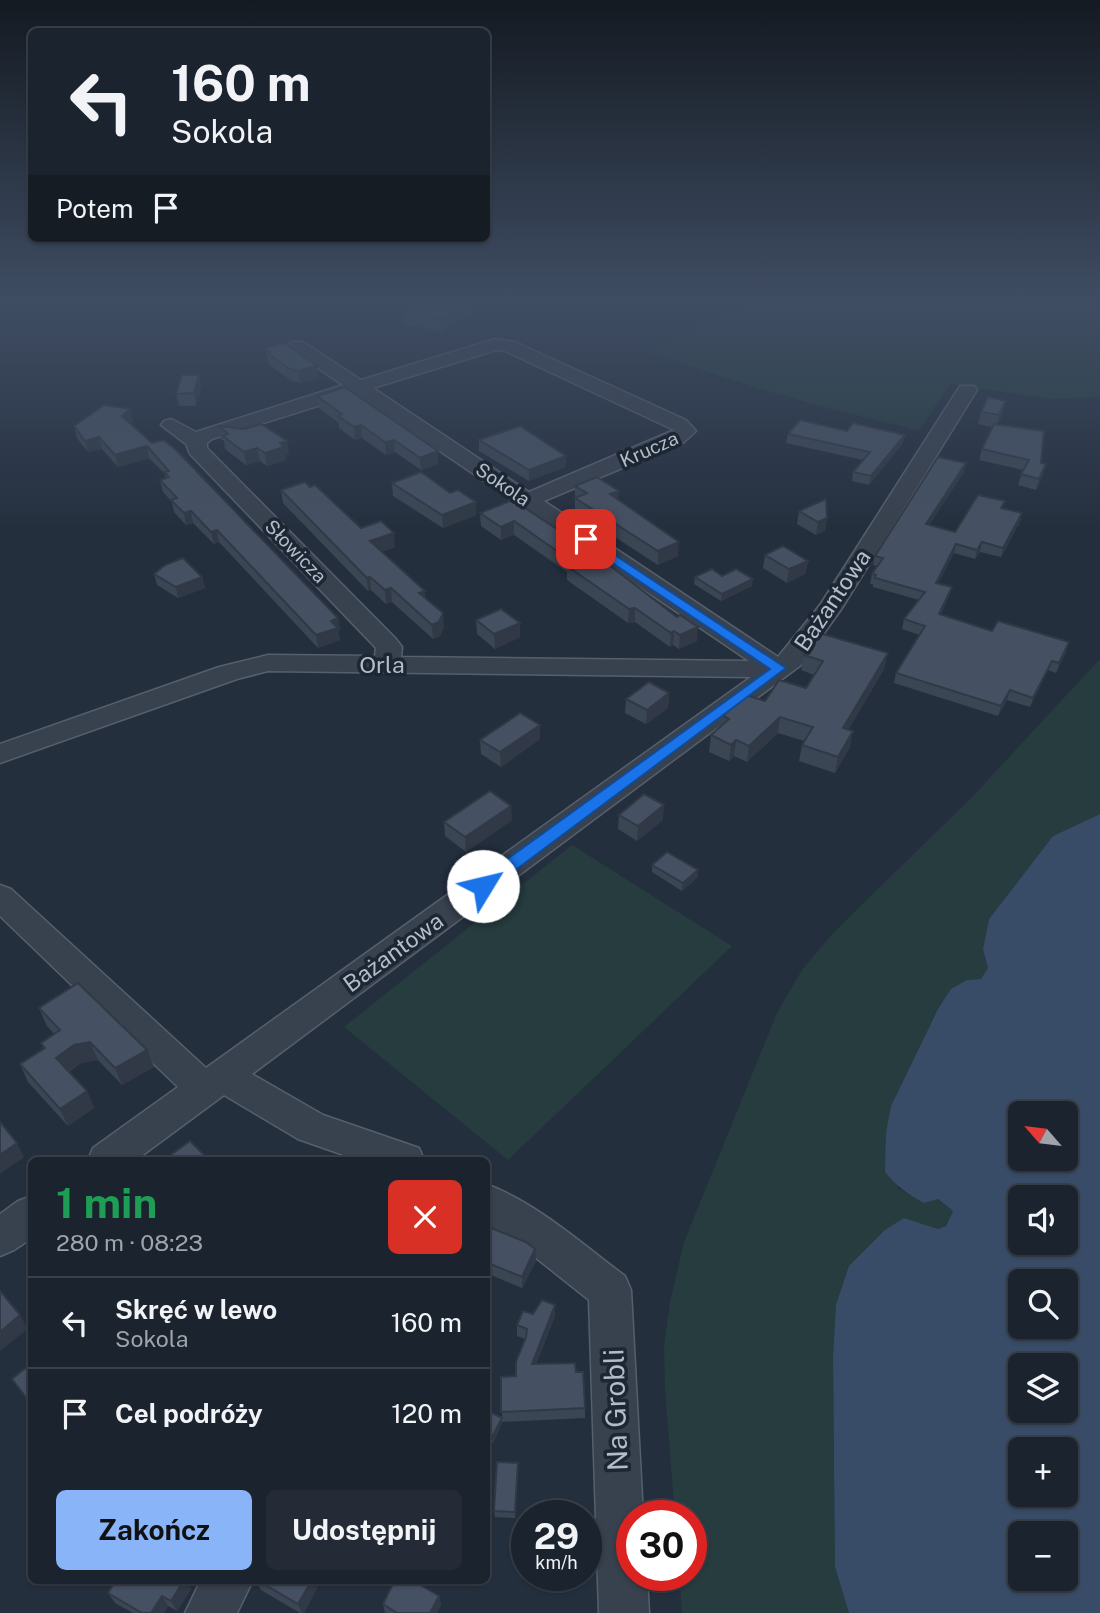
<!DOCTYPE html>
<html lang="pl">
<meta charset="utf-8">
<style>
body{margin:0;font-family:"Public Sans",sans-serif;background:#242b36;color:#f1f3f6;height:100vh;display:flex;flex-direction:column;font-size:26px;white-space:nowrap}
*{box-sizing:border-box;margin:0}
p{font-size:23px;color:#a0a4aa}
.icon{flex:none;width:38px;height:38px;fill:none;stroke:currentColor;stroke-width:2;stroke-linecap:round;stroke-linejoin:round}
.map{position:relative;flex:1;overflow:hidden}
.sheet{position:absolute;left:28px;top:1157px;width:462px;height:427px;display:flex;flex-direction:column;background:#1b232e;border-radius:10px;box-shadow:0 2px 5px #0004,0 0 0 2px #39404a}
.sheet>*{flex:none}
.hud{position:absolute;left:28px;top:28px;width:462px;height:214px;border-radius:10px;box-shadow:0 2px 5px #0004,0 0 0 2px #39404a;background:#1b232e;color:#f1f3f6;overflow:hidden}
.needle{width:46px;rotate:298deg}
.fabs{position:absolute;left:1008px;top:1101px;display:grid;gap:14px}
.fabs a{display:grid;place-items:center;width:70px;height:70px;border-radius:10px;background:#1b232e;box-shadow:0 2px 5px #0004,0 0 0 2px #39404a;font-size:35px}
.speed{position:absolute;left:511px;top:1500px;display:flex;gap:14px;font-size:35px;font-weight:700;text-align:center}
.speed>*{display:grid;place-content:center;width:91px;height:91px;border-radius:50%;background:#1b232e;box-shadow:0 2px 5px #0004,0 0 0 2px #39404a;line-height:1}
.speed small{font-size:18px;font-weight:400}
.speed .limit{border:10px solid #d22;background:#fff;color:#111}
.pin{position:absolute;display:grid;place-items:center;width:60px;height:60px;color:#fff;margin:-30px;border-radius:14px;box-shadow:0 4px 10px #0006}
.me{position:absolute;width:77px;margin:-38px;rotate:54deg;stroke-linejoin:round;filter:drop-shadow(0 0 5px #0008)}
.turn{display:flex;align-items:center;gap:24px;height:147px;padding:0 28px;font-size:32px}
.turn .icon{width:91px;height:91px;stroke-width:2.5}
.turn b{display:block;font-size:49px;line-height:60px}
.then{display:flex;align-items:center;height:66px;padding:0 28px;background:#0003;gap:14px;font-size:26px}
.round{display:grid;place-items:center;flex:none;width:74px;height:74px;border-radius:10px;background:#242b36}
.head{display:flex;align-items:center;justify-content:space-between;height:119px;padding:0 28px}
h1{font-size:42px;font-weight:700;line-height:52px;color:#1e9e55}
.action{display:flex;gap:14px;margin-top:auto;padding:14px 28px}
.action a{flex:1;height:80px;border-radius:10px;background:#8ab4f8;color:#111;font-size:28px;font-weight:700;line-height:80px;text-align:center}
.action a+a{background:#242b36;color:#f1f3f6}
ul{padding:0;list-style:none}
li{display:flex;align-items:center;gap:21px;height:91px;padding:0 28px;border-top:2px solid #39404a}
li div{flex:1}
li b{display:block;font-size:26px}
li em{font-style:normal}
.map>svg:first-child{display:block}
</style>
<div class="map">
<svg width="1100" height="1613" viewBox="0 0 1100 1613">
<rect width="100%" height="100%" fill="#242f3e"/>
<g fill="#263c3f">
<path d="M750,305H1100V397L1052,399L950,384L919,430C825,409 735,384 645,349Z"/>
<polygon points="1100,659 1100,814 1053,836 989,919 983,949 988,968 981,979 967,980 938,1009 891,1106 898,1188 924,1203 937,1199 953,1211 946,1226 938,1229 904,1218 833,1358 835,1567 849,1613 682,1613 679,1575 691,1575 691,1516 675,1516 665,1390 664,1346 670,1302 684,1242 777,1013 802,970 833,933 973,796"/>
<polygon points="572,845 732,946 508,1160 344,1027"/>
</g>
<path fill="#394c67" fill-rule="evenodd" d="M1100,814V1613H849L835,1567L833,1358L836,1305L849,1266L885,1230L904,1218L938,1229L946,1226L953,1211L938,1199L924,1203C908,1194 897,1187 885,1172L886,1133L891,1106L938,1009L951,989L967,980L981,979L988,968L983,949L989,919L1053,836ZM1020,1113H1066V1158H1020ZM1066,1197V1242H1020V1197ZM1066,1281V1326H1020V1281ZM1020,1365H1066V1410H1020ZM1066,1449V1494H1020V1449ZM1066,1533V1578H1020V1533Z"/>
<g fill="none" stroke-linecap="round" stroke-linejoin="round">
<defs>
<g id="minor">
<path d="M495,339L515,342L686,420L696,431L684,442L544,501L778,657L820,605L960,386H974L977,390L842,608L801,665L252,1074L323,1115L419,1148L424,1160H358L298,1139L224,1095L136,1160H88L93,1148L178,1087L0,916V885L11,889L206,1068L751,677L268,671L237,679L0,763V744L219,667L268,655L375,656L376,648L190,454L186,444L161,425L164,421L171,419L196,432L343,385L291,350L288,346L291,342H303L361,380ZM496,350L505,351L674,430L529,492L373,388ZM356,394L749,661L401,657L402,647L395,638L207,448V443L212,439Z"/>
<path d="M486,1184C537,1203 582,1244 625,1276L631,1290L643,1516H632V1575H647L649,1613H599L589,1300L521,1246L486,1224Z"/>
<polygon points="32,1196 32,1238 14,1250 0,1256 0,1214 18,1201"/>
<polygon points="201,1580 253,1580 237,1613 185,1613"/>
</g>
</defs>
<use href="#minor" stroke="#565f6c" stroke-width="3"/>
<use href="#minor" fill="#38414e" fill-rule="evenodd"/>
</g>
<g fill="#3b4654">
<polygon points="480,305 441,332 406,324 405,312"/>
<polygon points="265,348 319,378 300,383 292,381 269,365"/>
<polygon points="199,375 201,387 196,406 179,406 176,394"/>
<polygon points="317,396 438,464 421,470 395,452 386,455 362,438 355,440 339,428 339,423 319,408"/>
<polygon points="981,412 1003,413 998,424 1041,463 1043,475 1036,490 1018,485 1023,470 979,460 982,449 992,427 978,424"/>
<polygon points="133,421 130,423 338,618 340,631 338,631 340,640 318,648 219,542 214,544 193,523 186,525 174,512 172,502 163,492 160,480 165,478 165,474 149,458 118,467 102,449 88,452 77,438 74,426"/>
<polygon points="219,426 289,454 285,455 286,460 267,466 260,461 246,465 225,449 224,441 221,439"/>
<polygon points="847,431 903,443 869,485 852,481 853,472 863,460 786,443 788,434"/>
<polygon points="479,440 566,456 565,467 529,481 479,451"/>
<polygon points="964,472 929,525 955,532 1003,508 1022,513 1020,522 1001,557 980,552 975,559 954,553 938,583 952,587 949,596 941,614 992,631 1069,642 1066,652 1056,673 1048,670 1030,707 1007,700 998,716 894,683 896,673 920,635 902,629 904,619 919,600 873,587 873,584 870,584 872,574 877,566 873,565 875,556"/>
<polygon points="392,483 476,502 476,515 443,528 393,496"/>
<polygon points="575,486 618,500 678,556 658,565 575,511"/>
<polygon points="281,490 361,528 395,547 381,552 425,598 444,627 440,636 433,639 392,602 386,604 371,590 368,591 283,503"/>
<polygon points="513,500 697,641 679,649 673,645 670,647 635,622 628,623 567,580 567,572 514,535 501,540 481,526 480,513"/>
<polygon points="799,511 827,518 825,531 816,535 797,524"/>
<polygon points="765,555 808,561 805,574 787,583 763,568"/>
<polygon points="154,574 202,577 205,588 178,598 157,585"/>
<polygon points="722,576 752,586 721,601 694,584 695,577"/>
<polygon points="476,620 520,637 495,649 477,634"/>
<polygon points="804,655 884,669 848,730 850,747 835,773 799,761 802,745 804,741 778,733 747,762 734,756 729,761 709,752 711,735 721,726 723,716 806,688 814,675 801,670"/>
<polygon points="669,693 668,708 646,724 625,713 626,699"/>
<polygon points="540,739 501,767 481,754 480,740"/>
<polygon points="619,815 663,820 637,841 618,829"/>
<polygon points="512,820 466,852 445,836 444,822"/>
<polygon points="652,865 698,877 682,891 652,872"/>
<polygon points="39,1008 147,1050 154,1067 122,1085 98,1060 81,1063 69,1072 87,1091 94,1108 68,1126 28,1082 20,1064 43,1049 41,1043 54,1034 47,1026"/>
<polygon points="486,1226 535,1249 536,1261 522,1288 486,1273"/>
<polygon points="555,1305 555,1316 536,1364 576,1372 585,1408 585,1418 502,1422 493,1443 486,1440 486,1410 502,1417 501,1377 516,1376 525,1339 517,1336 517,1325 533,1314"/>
<polygon points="518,1463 515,1518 495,1517 494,1511"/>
<polygon points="116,1580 185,1580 191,1589 177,1611 168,1606 164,1613 133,1613 115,1603 108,1593"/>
<polygon points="256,1580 321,1580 304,1613 300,1613 261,1590"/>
<polygon points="439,1596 441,1605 437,1613 385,1613 383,1604"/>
</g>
<g fill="#303945">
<polygon points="462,305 480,305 441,332 440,320"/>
<polygon points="317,366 319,378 300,383 298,371"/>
<polygon points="199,375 201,387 196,406 194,393"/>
<polygon points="1006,401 1003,413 996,428 999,415"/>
<polygon points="130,409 133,421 124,427 122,416"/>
<polygon points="361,425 362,438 355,440 354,427"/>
<polygon points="905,435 903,443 869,485 871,476"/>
<polygon points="99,437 102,449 88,452 85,441"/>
<polygon points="394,440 395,452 386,455 385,442"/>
<polygon points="287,441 289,454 285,455 286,460 267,466 265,453 280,443"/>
<polygon points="147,446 149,458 118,467 115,455"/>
<polygon points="257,448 260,461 246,465 244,452"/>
<polygon points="438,451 438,464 421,470 420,458"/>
<polygon points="566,456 565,467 529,481 529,470"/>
<polygon points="966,463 964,472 924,533 926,524"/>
<polygon points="1046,464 1043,475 1036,490 1039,479"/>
<polygon points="619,491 618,504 610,494"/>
<polygon points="476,502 476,515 443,528 442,515"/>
<polygon points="191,511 193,523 186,525 184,513"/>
<polygon points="1022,513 1020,522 1001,557 1003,548"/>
<polygon points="827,518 825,531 816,535 818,522"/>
<polygon points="514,521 514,535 501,540 501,527"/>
<polygon points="217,530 219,542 214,544 211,532"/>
<polygon points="394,533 395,547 371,555 370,541"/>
<polygon points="679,542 678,556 658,565 658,551"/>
<polygon points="982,542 980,552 975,559 977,550"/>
<polygon points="956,544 954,553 934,592 936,583"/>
<polygon points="808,561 805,574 787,583 789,569"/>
<polygon points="202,577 205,588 178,598 176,587"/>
<polygon points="370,577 371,590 368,591 367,578"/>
<polygon points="753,579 752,586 721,601 722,594"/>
<polygon points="952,587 949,596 936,623 939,614"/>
<polygon points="391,588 392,602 386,604 385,590"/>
<polygon points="425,591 426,605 419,593"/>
<polygon points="635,608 635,622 628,623 629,609"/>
<polygon points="443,613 444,627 440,636 433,639 432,625"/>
<polygon points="338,618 340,631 338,631 340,640 318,648 316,635 331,621"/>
<polygon points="520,623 520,637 495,649 494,634"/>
<polygon points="698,627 697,641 679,649 680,635"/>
<polygon points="674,631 673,645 670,647 671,633"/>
<polygon points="1069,642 1066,652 1056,673 1059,663"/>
<polygon points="888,653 884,669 840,744 843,728"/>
<polygon points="1052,661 1048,670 1030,707 1033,698"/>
<polygon points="1010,690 1007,700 998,716 1001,706"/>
<polygon points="669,693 668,708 646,724 647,710"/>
<polygon points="780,717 778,733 747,762 749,746"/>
<polygon points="540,725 540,739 501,767 500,752"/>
<polygon points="853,731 850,747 835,773 838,757"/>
<polygon points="736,740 734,756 729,761 731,745"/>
<polygon points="664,805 663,820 637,841 638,826"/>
<polygon points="511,806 512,820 466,852 465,837"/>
<polygon points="698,870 698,877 682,891 683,883"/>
<polygon points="90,1042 98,1060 81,1063 63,1075 56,1058 74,1045"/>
<polygon points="147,1050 154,1067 122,1085 115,1068"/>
<polygon points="87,1091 94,1108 68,1126 60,1109"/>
<polygon points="17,1143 24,1157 0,1174 0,1155"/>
<polygon points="535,1249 536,1261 522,1288 522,1277"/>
<polygon points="555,1305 555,1316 532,1375 532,1364"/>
<polygon points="20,1315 28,1329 0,1351 0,1332"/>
<polygon points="502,1418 502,1424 493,1443 492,1437"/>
<polygon points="179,1580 185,1580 191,1589 177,1611 171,1601"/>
<polygon points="312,1580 321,1580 304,1613 302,1613 298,1604"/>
<polygon points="162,1596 168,1606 164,1613 151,1613"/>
<polygon points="439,1596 441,1605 437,1613 430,1613"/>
</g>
<g fill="#455162" stroke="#303945" stroke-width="2">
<polygon points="429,305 462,305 440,320 405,312"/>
<polygon points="285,343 317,366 298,371 290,369 267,353 270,352 265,348"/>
<polygon points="182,375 199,375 194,393 176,394"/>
<polygon points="345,387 438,451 420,458 394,440 385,442 361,425 354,427 338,416 342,414 317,396"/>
<polygon points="988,397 1006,401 999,415 981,412"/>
<polygon points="104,405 130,409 122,416 152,443 164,440 176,450 338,618 331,621 338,628 316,635 217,530 211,532 191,511 184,513 171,500 177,498 160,480 169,477 164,472 169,471 147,446 115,455 99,437 85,441 74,426"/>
<polygon points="800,420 847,431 853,423 905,435 871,476 853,472 870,452 788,434"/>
<polygon points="261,424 287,441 280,443 284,447 265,453 257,448 244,452 223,436 228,434 219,426 244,429"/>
<polygon points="994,424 1044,431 1041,463 1046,464 1039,479 1021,474 1029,460 982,449"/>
<polygon points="520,426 566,456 529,470 479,440"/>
<polygon points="938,457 966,463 926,524 955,532 978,495 1005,501 1001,508 1022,513 1003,548 982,542 977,550 956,544 936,583 952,587 939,614 992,631 998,621 1069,642 1059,663 1052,661 1033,698 1010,690 1001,706 896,673 925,626 904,619 925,592 875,578 876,575 872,574 883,558 875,556"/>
<polygon points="421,472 450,493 458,490 476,502 442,515 392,483"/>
<polygon points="597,477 619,491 610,494 679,542 658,551 575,498 587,493 575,486"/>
<polygon points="305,482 310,487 315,485 361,528 381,521 394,533 370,541 425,591 419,593 443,613 439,622 432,625 391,588 385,590 370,577 367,578 281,490"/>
<polygon points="826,499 827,518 818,522 799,511"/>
<polygon points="513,500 596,555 677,617 680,615 698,627 680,635 674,631 671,633 635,608 629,609 567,566 574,563 514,521 501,527 480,513"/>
<polygon points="783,546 808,561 789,569 765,555"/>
<polygon points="183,558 202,577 176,587 154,574 165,565"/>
<polygon points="712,569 722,576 736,569 753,579 722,594 695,577"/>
<polygon points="501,609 520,623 494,634 476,620"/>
<polygon points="819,633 888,653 843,728 853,731 838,757 802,745 813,727 780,717 749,746 736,740 731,745 711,735 729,719 723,716 746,695 765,701 779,680 806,688 823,661 804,655"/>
<polygon points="649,682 669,693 647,710 626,699"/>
<polygon points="520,713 540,725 500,752 480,740"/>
<polygon points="490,791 511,806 465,837 444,822"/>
<polygon points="644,794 664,805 638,826 619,815"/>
<polygon points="667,852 698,870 683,883 652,865"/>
<polygon points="78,983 147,1050 115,1068 90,1042 74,1045 56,1058 87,1091 60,1109 20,1064 45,1048 41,1043 60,1030 39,1008"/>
<polygon points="0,1122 17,1143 0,1155"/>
<polygon points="190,1141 209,1160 164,1160"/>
<polygon points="486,1226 526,1242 535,1249 522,1277 486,1262"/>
<polygon points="0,1291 20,1315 0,1332"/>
<polygon points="542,1300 555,1305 532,1364 575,1363 576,1372 583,1372 585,1408 501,1412 501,1377 516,1376 516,1362 526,1337 527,1329 517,1325 523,1311 533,1314"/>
<polygon points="32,1363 32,1405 12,1379"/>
<polygon points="486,1410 502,1418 492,1437 486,1434"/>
<polygon points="497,1462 518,1463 515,1512 494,1511"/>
<polygon points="528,1513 585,1514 585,1516 528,1516"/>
<polygon points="116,1580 184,1580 171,1601 162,1596 151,1613 142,1613 108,1593"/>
<polygon points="257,1580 312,1580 298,1604"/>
<polygon points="395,1580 412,1580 439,1596 430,1613 397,1613 383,1604"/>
</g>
<linearGradient id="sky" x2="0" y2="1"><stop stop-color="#141a22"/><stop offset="0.57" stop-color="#3f4d63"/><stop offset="1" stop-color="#3f4d63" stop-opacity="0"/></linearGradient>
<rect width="1100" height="531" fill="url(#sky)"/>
<polygon fill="#1a73e8" stroke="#114b97" stroke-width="2" points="586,536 786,668 489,890 483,892 475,886 477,881 770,669 581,542 581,537"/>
<g text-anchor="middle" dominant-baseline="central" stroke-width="7" stroke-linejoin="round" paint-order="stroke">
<g font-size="19" fill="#b4bcc9" stroke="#1d2633">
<text transform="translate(649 449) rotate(-24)">Krucza</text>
<text transform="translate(503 484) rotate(34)">Sokola</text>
<text transform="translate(296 551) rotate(46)">Słowicza</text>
</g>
<g font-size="23" fill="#b4bcc9" stroke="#1d2633">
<text transform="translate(832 600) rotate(-56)">Bażantowa</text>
<text x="382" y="664">Orla</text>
<text transform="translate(393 952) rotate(-36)">Bażantowa</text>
</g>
<g font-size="28" fill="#b4bcc9" stroke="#1d2633">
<text transform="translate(615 1410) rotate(-92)">Na Grobli</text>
</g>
</g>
</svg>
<div class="fabs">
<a><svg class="needle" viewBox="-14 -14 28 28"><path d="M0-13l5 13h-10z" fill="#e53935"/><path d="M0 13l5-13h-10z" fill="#a0a4aa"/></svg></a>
<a><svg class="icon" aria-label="sound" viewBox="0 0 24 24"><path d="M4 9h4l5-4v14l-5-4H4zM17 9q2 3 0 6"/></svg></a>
<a><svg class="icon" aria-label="search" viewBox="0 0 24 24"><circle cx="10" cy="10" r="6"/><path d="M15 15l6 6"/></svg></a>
<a><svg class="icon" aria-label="layers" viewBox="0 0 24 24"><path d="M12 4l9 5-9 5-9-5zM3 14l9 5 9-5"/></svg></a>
<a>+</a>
<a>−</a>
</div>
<div class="speed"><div>29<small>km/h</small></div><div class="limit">30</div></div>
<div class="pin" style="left:586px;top:539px;background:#d93025"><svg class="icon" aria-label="arrive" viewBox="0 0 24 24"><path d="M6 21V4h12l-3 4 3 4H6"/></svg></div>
<svg class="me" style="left:483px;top:886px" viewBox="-20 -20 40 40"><circle r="19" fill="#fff"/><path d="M0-13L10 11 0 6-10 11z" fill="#1a73e8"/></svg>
<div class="hud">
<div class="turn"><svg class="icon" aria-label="left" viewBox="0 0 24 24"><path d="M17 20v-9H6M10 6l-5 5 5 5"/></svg><div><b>160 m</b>Sokola</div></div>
<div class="then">Potem<svg class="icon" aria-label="arrive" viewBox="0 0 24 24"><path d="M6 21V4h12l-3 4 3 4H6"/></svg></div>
</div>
<section class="sheet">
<div class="head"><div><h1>1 min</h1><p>280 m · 08:23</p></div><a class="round" style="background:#d93025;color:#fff"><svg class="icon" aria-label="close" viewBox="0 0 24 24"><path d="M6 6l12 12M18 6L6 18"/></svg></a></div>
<ul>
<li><svg class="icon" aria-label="left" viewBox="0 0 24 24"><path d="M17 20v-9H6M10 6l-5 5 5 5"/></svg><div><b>Skręć w lewo</b><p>Sokola</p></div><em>160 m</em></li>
<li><svg class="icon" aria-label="arrive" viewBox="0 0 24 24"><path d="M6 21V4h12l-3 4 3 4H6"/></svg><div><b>Cel podróży</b></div><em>120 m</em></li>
</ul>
<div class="action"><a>Zakończ</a><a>Udostępnij</a></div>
</section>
</div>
